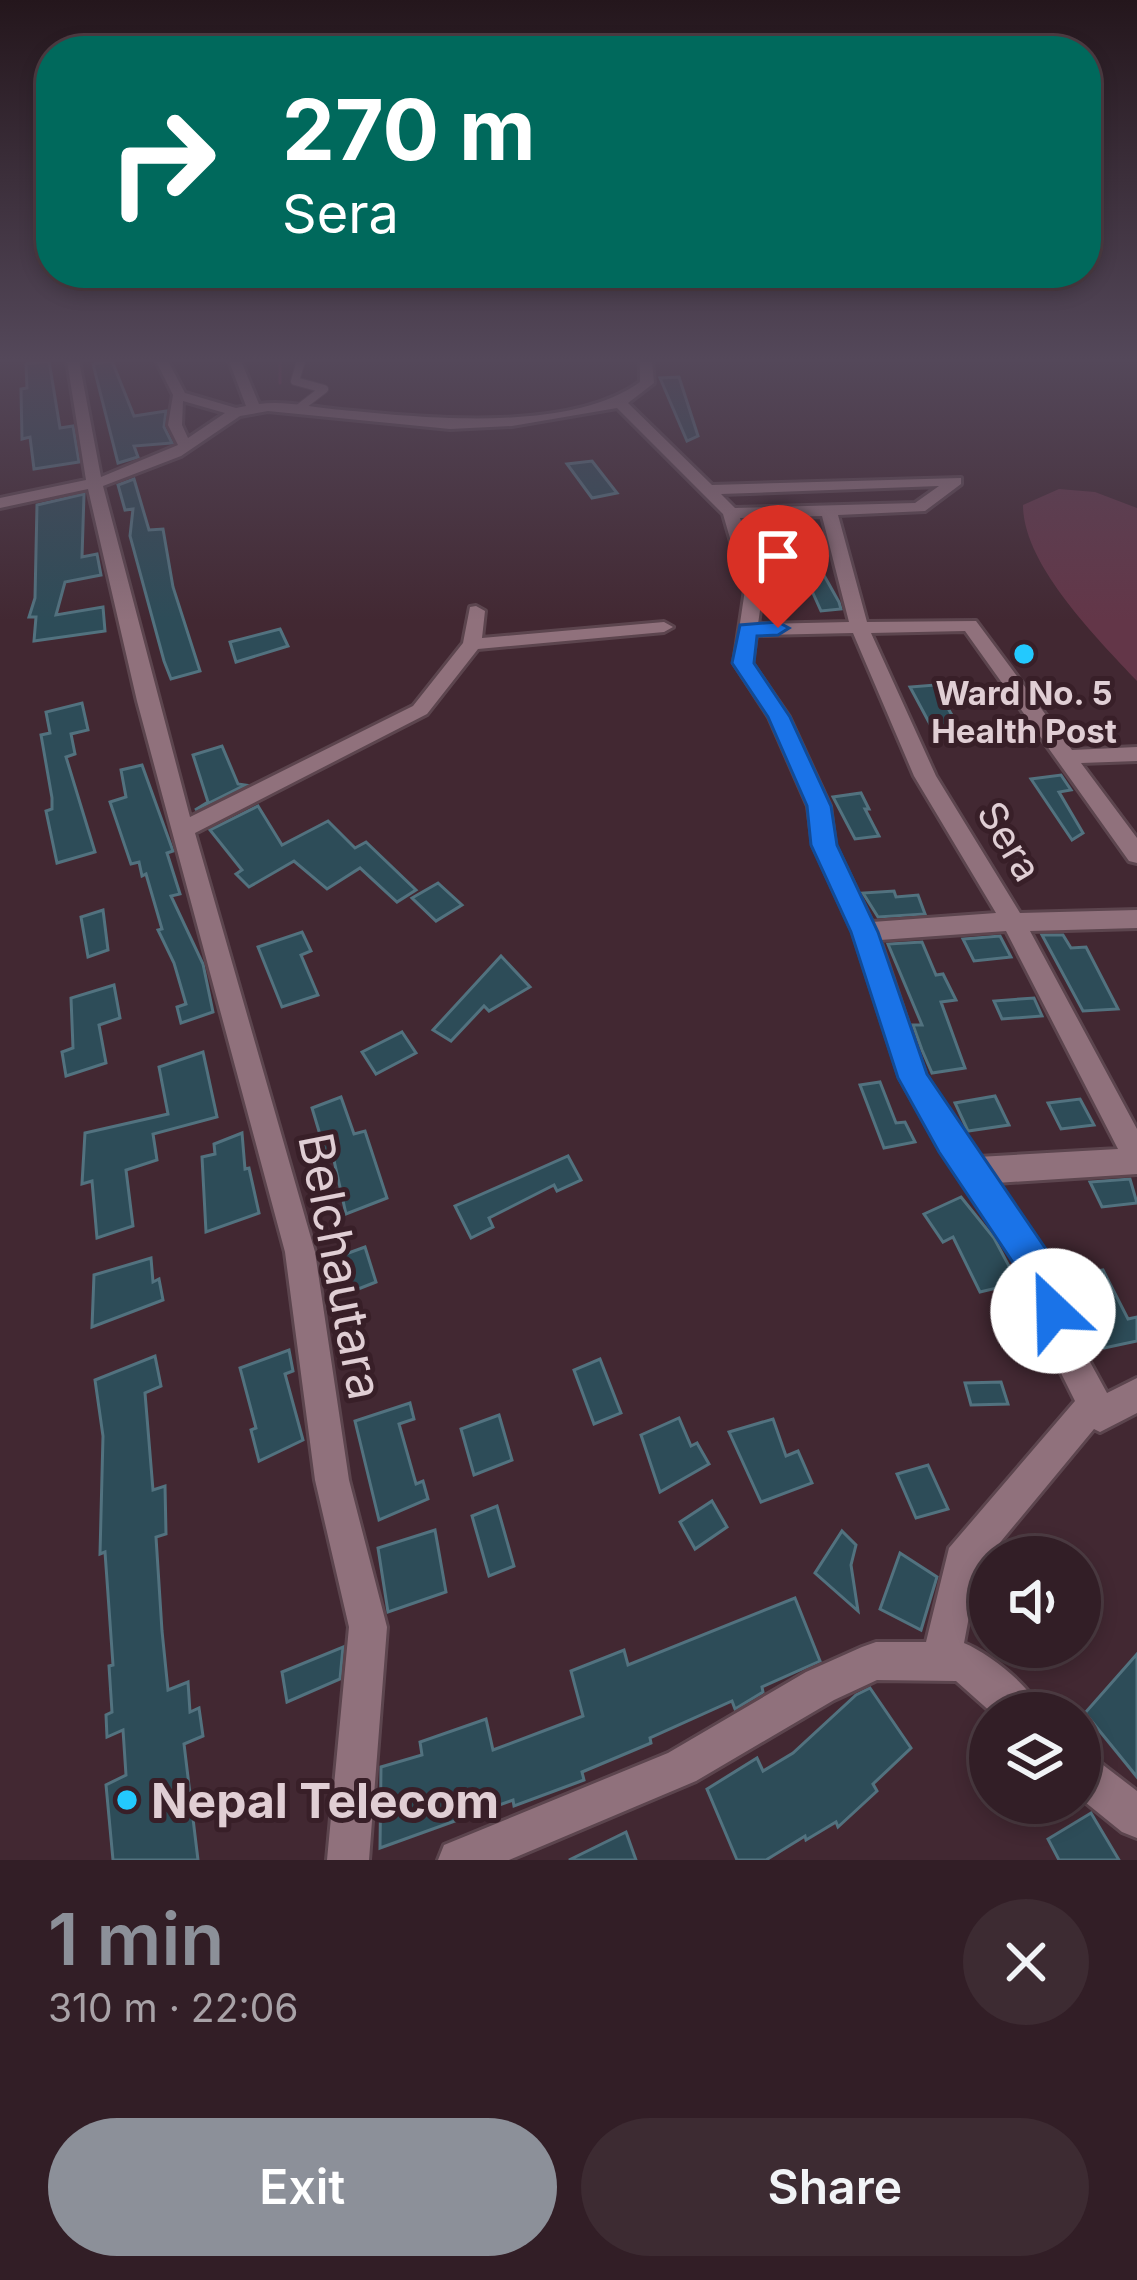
<!DOCTYPE html>
<meta charset="utf-8">
<style>
body{margin:0;font-family:Inter,sans-serif;background:#3d2b32;color:#f1f3f6;height:100vh;display:flex;flex-direction:column;font-size:45px;white-space:nowrap}
*{box-sizing:border-box;margin:0}
p{font-size:39px;color:#a8a2a7}
.icon{flex:none;width:66px;height:66px;fill:none;stroke:currentColor;stroke-width:2;stroke-linecap:round;stroke-linejoin:round}
.map{position:relative;height:1860px;overflow:hidden}
.panel{display:flex;flex-direction:column;background:#321e26;flex:1}
.panel>*{flex:none}
.hud{position:absolute;left:36px;top:36px;width:1065px;height:252px;border-radius:48px;box-shadow:0 6px 18px #0003,0 0 0 3px #4d3c43;background:#00695c;color:#fff;overflow:hidden}
.fabs{position:absolute;left:969px;top:1536px;display:grid;gap:24px}
.fabs a{display:grid;place-items:center;width:132px;height:132px;border-radius:50%;background:#321e26;box-shadow:0 6px 18px #0003,0 0 0 3px #4d3c43;font-size:60px}
.pin{position:absolute;display:grid;place-items:center;width:102px;height:102px;color:#fff;margin:-123px -51px;border-radius:50% 50% 50% 0;rotate:-45deg;box-shadow:0 0 12px #0007}
.pin .icon{rotate:45deg}
.me{position:absolute;width:132px;margin:-66px;rotate:336deg;stroke-linejoin:round;filter:drop-shadow(0 0 9px #0008)}
.turn{display:flex;align-items:center;gap:42px;height:252px;padding:0 48px;font-size:54px}
.turn .icon{width:156px;height:156px;stroke-width:2.5}
.turn b{display:block;font-size:84px;line-height:102px}
.round{display:grid;place-items:center;flex:none;width:126px;height:126px;border-radius:63px;background:#3d2b32}
.headline{display:flex;align-items:center;justify-content:space-between;height:204px;padding:0 48px}
h1{font-size:72px;font-weight:600;line-height:90px;color:#8c9099}
.cta{display:flex;gap:24px;margin-top:auto;padding:24px 48px}
.cta a{flex:1;height:138px;border-radius:72px;background:#8c9099;color:#fff;font-size:48px;font-weight:600;line-height:138px;text-align:center}
.cta a+a{background:#3d2b32;color:#f1f3f6}
.map>svg:first-child{display:block}
</style>
<div class="map">
<svg width="1137" height="1860" viewBox="0 0 1137 1860">
<rect width="100%" height="100%" fill="#422832"/>
<path fill="#633648" d="M1059,489L1095,492L1137,508V681C1098,639 1023,565 1023,505Z"/>
<g fill="none" stroke-linecap="round" stroke-linejoin="round">
<polyline stroke="#75284b" stroke-width="3" points="280,361 280,383"/>
</g>
<g fill="#2d4c58" stroke="#52727f" stroke-width="3">
<polygon points="49,361 60,428 73,426 79,462 34,469 30,437 22,439 21,389 27,388 26,364"/>
<polygon points="112,361 134,416 166,411 164,427 172,443 134,446 138,457 118,463 93,364"/>
<polygon points="679,377 698,436 687,441 660,378"/>
<polygon points="592,461 617,493 592,498 567,464"/>
<polygon points="134,479 149,530 163,529 173,587 200,671 171,679 164,661 130,536 133,509 125,510 118,485"/>
<polygon points="84,494 82,557 97,554 101,575 65,582 56,615 103,607 105,631 34,641 36,617 29,617 35,598 37,505"/>
<polygon points="821,570 839,602 841,609 821,611 803,571"/>
<polygon points="280,629 288,646 236,662 230,642"/>
<polygon points="935,685 958,726 932,728 910,687"/>
<polygon points="82,703 88,730 71,734 75,754 66,757 95,852 57,863 46,811 52,809 52,798 41,735 50,733 46,712"/>
<polygon points="222,746 238,784 245,785 195,810 208,802 193,755"/>
<polygon points="142,765 173,851 167,853 180,894 171,896 203,964 213,1012 181,1023 177,1007 186,1004 174,963 158,930 162,929 146,874 142,876 139,862 131,864 110,802 126,797 121,770"/>
<polygon points="1061,775 1071,790 1059,792 1083,833 1072,840 1031,779"/>
<polygon points="861,793 869,809 865,809 879,836 855,839 833,797"/>
<polygon points="258,806 282,845 328,821 355,848 366,842 416,890 397,902 360,868 327,889 294,861 249,887 236,874 242,870 210,830"/>
<polygon points="438,883 462,905 436,921 412,898"/>
<polygon points="894,891 896,897 918,895 925,914 878,917 863,893"/>
<polygon points="103,910 108,950 88,957 81,917"/>
<polygon points="302,932 311,951 301,955 318,995 282,1007 258,947"/>
<polygon points="1042,935 1063,935 1071,948 1086,947 1118,1009 1083,1011"/>
<polygon points="1000,936 1011,957 974,961 963,939"/>
<polygon points="922,942 936,975 943,974 956,1000 941,1002 965,1068 932,1073 922,1050 913,1025 922,1025 888,944"/>
<polygon points="501,956 530,987 489,1011 484,1006 451,1041 433,1030"/>
<polygon points="114,985 120,1018 99,1025 106,1063 66,1076 62,1052 73,1048 71,998"/>
<polygon points="1034,998 1042,1016 1002,1019 994,1001"/>
<polygon points="402,1032 416,1053 376,1074 362,1052"/>
<polygon points="203,1052 217,1117 153,1134 157,1160 126,1170 133,1226 97,1238 92,1181 82,1184 85,1133 168,1114 159,1067"/>
<polygon points="880,1082 896,1123 905,1122 915,1142 884,1148 860,1085"/>
<polygon points="995,1096 1009,1125 968,1131 955,1103"/>
<polygon points="341,1097 354,1134 365,1131 387,1198 346,1214 333,1156 327,1158 312,1108"/>
<polygon points="1080,1099 1094,1125 1061,1129 1048,1103"/>
<polygon points="242,1133 245,1169 249,1168 259,1213 206,1232 202,1157 215,1154 214,1144"/>
<polygon points="568,1156 581,1180 557,1191 554,1185 489,1218 493,1227 471,1238 455,1206"/>
<polygon points="1130,1179 1137,1203 1102,1207 1090,1182"/>
<polygon points="961,1197 994,1238 1018,1283 980,1292 953,1237 943,1242 924,1214"/>
<polygon points="365,1247 376,1282 343,1295 332,1259"/>
<polygon points="151,1258 153,1282 159,1279 163,1300 92,1327 94,1275"/>
<polygon points="1103,1270 1128,1319 1137,1317 1137,1341 1104,1348 1066,1276"/>
<polygon points="289,1350 293,1371 285,1374 303,1440 259,1461 251,1430 256,1428 240,1368"/>
<polygon points="155,1356 161,1386 145,1393 153,1490 165,1486 166,1534 156,1537 162,1631 168,1690 188,1682 190,1712 199,1708 203,1736 184,1744 198,1860 113,1860 106,1785 126,1775 123,1730 107,1737 106,1715 112,1712 109,1666 113,1665 105,1552 100,1554 103,1436 95,1380"/>
<polygon points="600,1359 621,1413 594,1424 574,1370"/>
<polygon points="1001,1382 1008,1404 971,1405 965,1383"/>
<polygon points="410,1403 414,1419 399,1424 416,1484 423,1481 428,1499 379,1520 355,1421"/>
<polygon points="499,1415 512,1460 474,1475 461,1429"/>
<polygon points="679,1418 691,1446 697,1443 709,1464 660,1492 641,1435"/>
<polygon points="773,1419 786,1456 798,1451 812,1483 761,1502 729,1432"/>
<polygon points="928,1465 948,1509 916,1518 897,1474"/>
<polygon points="712,1501 727,1527 695,1549 680,1522"/>
<polygon points="497,1506 514,1566 489,1576 472,1516"/>
<polygon points="435,1530 446,1592 388,1612 378,1548"/>
<polygon points="842,1531 856,1545 851,1565 858,1611 815,1573"/>
<polygon points="900,1553 937,1577 921,1630 880,1609"/>
<polygon points="795,1598 820,1661 762,1687 763,1692 735,1709 732,1701 650,1738 651,1743 582,1772 584,1780 514,1806 513,1800 380,1848 381,1767 422,1755 420,1742 486,1719 493,1750 583,1716 571,1671 624,1650 628,1665"/>
<polygon points="343,1647 340,1679 287,1702 282,1672"/>
<polygon points="1137,1654 1137,1777 1085,1713"/>
<polygon points="870,1688 911,1748 873,1784 877,1791 838,1827 836,1822 806,1840 805,1836 766,1860 737,1860 707,1789 757,1758 763,1771 793,1753 856,1695"/>
<polygon points="1091,1813 1119,1860 1059,1860 1048,1839"/>
<polygon points="626,1832 636,1860 569,1860"/>
</g>
<g fill="none" stroke-linecap="round" stroke-linejoin="round">
<defs>
<polyline id="service" points="298,409 324,389 295,381 301,361"/>
<g id="minor">
<path d="M67,361H79L101,477L178,445L168,425L173,395L156,361H168L185,393L236,408L246,406L229,361H241L259,404C285,400 316,408 342,410C426,418 570,433 640,382V361H652L654,383L628,403L712,485L961,478V484L925,511L838,515L867,622L976,621L1072,750L1137,747V761L1081,763L1137,838V863L1129,861L965,631L871,633L936,776L1020,913L1137,910V928L1030,931L1137,1129V1174L996,1183L1052,1262L1079,1342L1107,1393L1137,1378V1413L1100,1432L1094,1429L978,1569L964,1643C990,1654 1031,1686 1042,1713H992L956,1681L877,1680L834,1700L696,1781L509,1860H438L444,1845L668,1753L806,1672L862,1647L876,1642H926L949,1548L1075,1401L1049,1349L1028,1280L941,1151L900,1078L853,932L813,845L808,806L769,717L734,663L745,590L723,514L617,408L512,426L450,429L268,411L240,416L181,456L103,486L190,817L413,706L463,643L470,607L476,606L485,611L482,638L664,622L673,627L664,632L478,649L427,714L195,833L315,1252L349,1480L387,1627L369,1860H327L349,1627L315,1480L285,1252L137,701L88,489L0,508V498L86,480ZM183,401L225,413L188,438L182,425ZM939,486L915,503L735,508L721,494ZM822,516L849,622L758,624L763,590L740,518ZM853,633L914,776L996,913L872,922L835,845L830,806L789,717L752,663L756,635ZM1006,931L1118,1149L978,1157L925,1074L880,940Z"/>
<polygon points="1080,1752 1094,1758 1137,1791 1137,1838 1122,1832 1080,1798"/>
</g>
</defs>
<use href="#service" stroke="#5c454e" stroke-width="10"/>
<use href="#minor" stroke="#5c454e" stroke-width="6"/>
<use href="#service" stroke="#90717c" stroke-width="8"/>
<use href="#minor" fill="#90717c" fill-rule="evenodd"/>
</g>
<linearGradient id="sky" x2="0" y2="1"><stop stop-color="#24161c"/><stop offset="0.58" stop-color="#54485a"/><stop offset="1" stop-color="#54485a" stop-opacity="0"/></linearGradient>
<rect width="1137" height="621" fill="url(#sky)"/>
<polygon fill="#1a73e8" stroke="#114b97" stroke-width="3" points="778,622 789,628 778,635 757,636 754,663 790,717 831,806 837,845 878,932 927,1074 1054,1261 1071,1311 1066,1324 1053,1329 1041,1324 1026,1282 939,1152 898,1078 851,932 811,845 807,806 768,717 732,663 740,625"/>
<g fill="#23c9fe" stroke="#381f28" stroke-width="4.5">
<circle cx="1024" cy="654" r="12"/>
<circle cx="127" cy="1800" r="12"/>
</g>
<g text-anchor="middle" dominant-baseline="central" stroke-width="10" stroke-linejoin="round" paint-order="stroke">
<g font-size="33" font-weight="bold" fill="#e0ced4" stroke="#381f28">
<text x="1024" y="693">Ward No. 5<tspan x="1024" dy="38">Health Post</tspan></text>
</g>
<g font-size="39" fill="#e0ced4" stroke="#381f28">
<text transform="translate(1010 841) rotate(59)">Sera</text>
</g>
<g font-size="48" fill="#e0ced4" stroke="#381f28">
<text transform="translate(341 1266) rotate(79)">Belchautara</text>
</g>
<g font-size="48" font-weight="bold" fill="#e0ced4" stroke="#381f28" text-anchor="start">
<text x="151" y="1800">Nepal Telecom</text>
</g>
</g>
</svg>
<div class="fabs">
<a><svg class="icon" aria-label="sound" viewBox="0 0 24 24"><path d="M4 9h4l5-4v14l-5-4H4zM17 9q2 3 0 6"/></svg></a>
<a><svg class="icon" aria-label="layers" viewBox="0 0 24 24"><path d="M12 4l9 5-9 5-9-5zM3 14l9 5 9-5"/></svg></a>
</div>
<div class="pin" style="left:778px;top:628px;background:#d93025"><svg class="icon" aria-label="arrive" viewBox="0 0 24 24"><path d="M6 21V4h12l-3 4 3 4H6"/></svg></div>
<svg class="me" style="left:1053px;top:1311px" viewBox="-20 -20 40 40"><circle r="19" fill="#fff"/><path d="M0-13L10 11 0 6-10 11z" fill="#1a73e8"/></svg>
<div class="hud">
<div class="turn"><svg class="icon" aria-label="right" viewBox="0 0 24 24"><path d="M7 20v-9h11M14 6l5 5-5 5"/></svg><div><b>270 m</b>Sera</div></div>
</div>
</div>
<section class="panel">
<div class="headline"><div><h1>1 min</h1><p>310 m · 22:06</p></div><a class="round"><svg class="icon" aria-label="close" viewBox="0 0 24 24"><path d="M6 6l12 12M18 6L6 18"/></svg></a></div>
<div class="cta"><a>Exit</a><a>Share</a></div>
</section>
